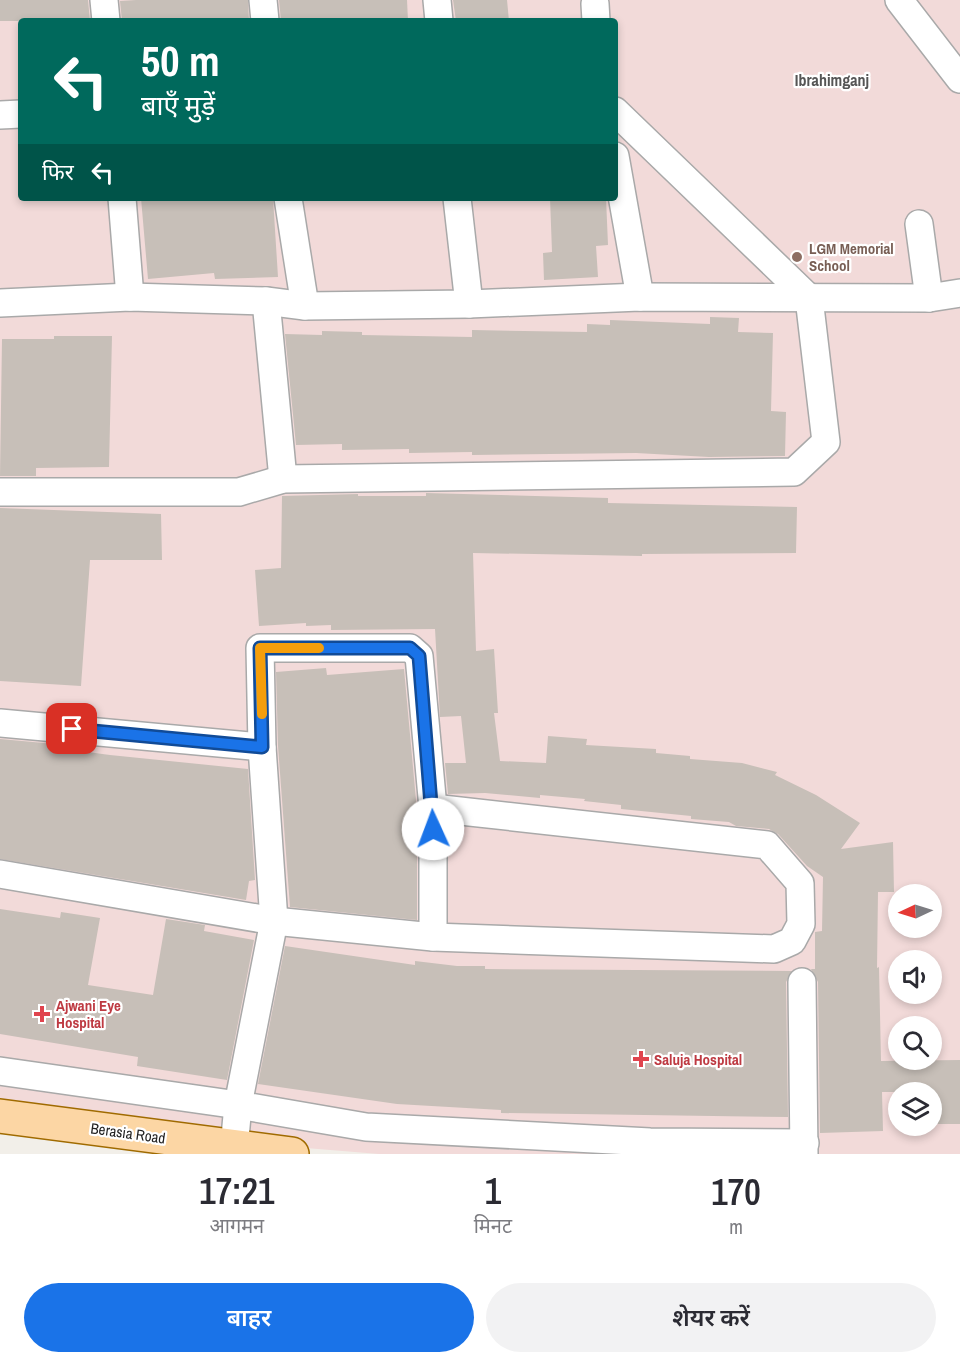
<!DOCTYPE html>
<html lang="hi">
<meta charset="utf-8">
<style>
body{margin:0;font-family:"Archivo Narrow","Noto Sans Devanagari",sans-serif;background:#f2f2f3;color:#2b2b33;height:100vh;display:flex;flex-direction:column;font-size:22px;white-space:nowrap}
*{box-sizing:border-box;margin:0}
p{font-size:20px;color:#7c7c81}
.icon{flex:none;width:33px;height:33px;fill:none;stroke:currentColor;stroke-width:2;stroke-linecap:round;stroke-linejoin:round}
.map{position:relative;height:1154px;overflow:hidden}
.drawer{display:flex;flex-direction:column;background:#fff;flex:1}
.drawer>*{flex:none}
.hud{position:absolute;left:18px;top:18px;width:600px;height:183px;border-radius:6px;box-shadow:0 3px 9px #0003;background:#00695c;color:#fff;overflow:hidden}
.needle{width:39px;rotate:266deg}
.buttons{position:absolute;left:888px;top:884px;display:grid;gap:12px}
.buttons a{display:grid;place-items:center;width:54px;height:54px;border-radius:50%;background:#fff;box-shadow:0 3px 9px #0003;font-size:30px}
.pin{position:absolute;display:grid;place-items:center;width:51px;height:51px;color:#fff;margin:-26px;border-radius:12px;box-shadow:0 3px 9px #0006}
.me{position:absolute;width:66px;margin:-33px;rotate:358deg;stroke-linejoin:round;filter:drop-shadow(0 0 4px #0008)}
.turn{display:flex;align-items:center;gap:21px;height:126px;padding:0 24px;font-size:27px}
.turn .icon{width:78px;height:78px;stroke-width:2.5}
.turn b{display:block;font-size:42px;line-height:51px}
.then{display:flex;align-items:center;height:57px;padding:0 24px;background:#0003;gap:12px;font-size:22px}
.eta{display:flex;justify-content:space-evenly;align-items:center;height:102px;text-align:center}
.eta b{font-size:36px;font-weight:600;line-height:42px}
.button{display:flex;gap:12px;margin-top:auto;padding:12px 24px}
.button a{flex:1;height:69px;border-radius:36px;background:#1a73e8;color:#fff;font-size:24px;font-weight:600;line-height:69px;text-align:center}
.button a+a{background:#f2f2f3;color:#2b2b33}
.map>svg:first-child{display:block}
</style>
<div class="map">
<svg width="960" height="1154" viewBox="0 0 960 1154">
<rect width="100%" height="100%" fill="#f2efe9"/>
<path fill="#f2dad9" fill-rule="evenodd" d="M0,0H960V1154H379L0,1123ZM21,21H615V198H21ZM898,894H932V927H898ZM898,960H932V993H898ZM898,1026H932V1059H898ZM898,1092H932V1125H898Z"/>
<g fill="#c7bfb8">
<polygon points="0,0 88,0 90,21 0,21"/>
<polygon points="136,0 248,0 249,21 122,21 120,1"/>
<polygon points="279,0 407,0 408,21 281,21"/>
<polygon points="453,0 507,0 509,21 456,21"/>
<polygon points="141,198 273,198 278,277 215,279 214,273 148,279"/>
<polygon points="550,198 606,198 608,245 596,246 598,277 544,280 543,253 552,252"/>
<polygon points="710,317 739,318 738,332 773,333 771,411 786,412 785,456 709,457 636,453 472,455 472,452 409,453 409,449 342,450 342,444 296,445 285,334 322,335 322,331 362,332 362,335 472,337 472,330 587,332 587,324 610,325 610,320 710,324"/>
<polygon points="54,336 112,336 109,467 36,468 36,476 0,476 2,339 54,339"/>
<polygon points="426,493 608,498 608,503 797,507 796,553 642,554 642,556 473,553 476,651 494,649 498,713 494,713 500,761 546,763 548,736 587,739 586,745 656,749 656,753 690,756 690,759 742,763 777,772 775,775 816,795 860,823 841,849 893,842 894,892 878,892 877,968 879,967 881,1061 960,1060 960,1124 932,1124 932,1092 882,1092 883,1131 820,1133 818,982 811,969 815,969 815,932 822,931 823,877 807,866 778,834 769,829 736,826 729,822 691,819 691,816 621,809 621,805 584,801 585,799 540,795 540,798 485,793 448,794 445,763 466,763 461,716 440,717 435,629 331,630 331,625 306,626 306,623 259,626 255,570 281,568 282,496 358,494 358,496 426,496"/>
<polygon points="0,508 161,514 162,560 90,560 81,686 0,681"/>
<polygon points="326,668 327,675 404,669 417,811 417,920 290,907 278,746 276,672"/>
<polygon points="0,739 55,744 80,748 80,751 110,755 248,769 255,880 249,881 246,900 0,859"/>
<polygon points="0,909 60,918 61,912 100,918 88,985 153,995 166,919 205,925 204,931 254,940 227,1080 137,1066 138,1057 0,1034"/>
<polygon points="285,946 415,965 415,961 457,966 485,966 485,969 792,971 786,982 788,1117 501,1113 501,1110 397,1104 258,1084"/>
</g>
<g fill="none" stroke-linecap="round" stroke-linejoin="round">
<defs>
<g id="minor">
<polyline points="104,0 106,21"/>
<polyline points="263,0 265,21"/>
<polyline points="437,0 439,21"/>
<polyline points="899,0 960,79"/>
<polyline points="595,4 596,21"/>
<polyline points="0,115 21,114"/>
<polyline points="615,156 640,297"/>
<polyline points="122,198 130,297"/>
<polyline points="288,198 305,306"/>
<polyline points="457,198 469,304"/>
<polyline points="919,224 929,298"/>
<polyline points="266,301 283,479"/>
<polyline points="0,303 130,297 266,301 305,306 469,304 640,297 929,298 960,293"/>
<polyline points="0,492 239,492 283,479 794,472 826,442 809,298 615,111"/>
<polyline points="0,723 262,747"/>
<polyline points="0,874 274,921 433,937 774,949 792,941 801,924 800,883 767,845 433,808"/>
<polyline points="802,982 804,1154"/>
<polyline points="0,1071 238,1105 366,1127 650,1142 805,1143"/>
<polyline points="234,1148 238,1105 274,921 262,747 260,648 410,648 419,656 433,808 433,937"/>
</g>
<polyline id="primary" points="0,1116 292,1154"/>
</defs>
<use href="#minor" stroke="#a9a9a9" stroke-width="30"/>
<use href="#primary" stroke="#a06b00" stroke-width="36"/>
<use href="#minor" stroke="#fff" stroke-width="27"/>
<use href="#primary" stroke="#fcd6a4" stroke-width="33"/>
</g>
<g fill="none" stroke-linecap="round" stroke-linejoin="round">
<defs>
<polyline id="route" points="72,729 262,747 260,648 410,648 419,656 433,829"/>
</defs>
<use href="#route" stroke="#114b97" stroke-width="15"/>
<use href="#route" stroke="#1a73e8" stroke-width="10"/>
<polyline stroke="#f59e0b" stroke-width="10" points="262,714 260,648 319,648"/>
</g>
<circle fill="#8d6e63" stroke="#fff" stroke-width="2" cx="797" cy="257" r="6"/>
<g fill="#e0444e" stroke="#fff" stroke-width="2">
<path d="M39 1005h6v6h6v6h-6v6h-6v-6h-6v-6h6z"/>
<path d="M638 1050h6v6h6v6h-6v6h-6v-6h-6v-6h6z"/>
</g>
<g text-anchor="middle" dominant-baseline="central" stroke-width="4.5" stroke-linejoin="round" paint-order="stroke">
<g font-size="15" font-weight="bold" fill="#785e54" stroke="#fff" text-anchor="start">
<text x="809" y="248">LGM Memorial<tspan x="809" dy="17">School</tspan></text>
</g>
<g font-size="15" font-weight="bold" fill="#be3a42" stroke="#fff" text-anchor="start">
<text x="56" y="1005">Ajwani Eye<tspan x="56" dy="17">Hospital</tspan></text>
<text x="654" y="1059">Saluja Hospital</text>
</g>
<g font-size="15" fill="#222" stroke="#fff">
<text transform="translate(128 1133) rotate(8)">Berasia Road</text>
</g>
<g font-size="16" font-weight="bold" fill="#555" stroke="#fff">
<text x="832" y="80">Ibrahimganj</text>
</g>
</g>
</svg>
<div class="buttons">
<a><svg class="needle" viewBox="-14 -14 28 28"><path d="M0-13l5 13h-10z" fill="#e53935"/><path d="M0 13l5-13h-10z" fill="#7c7c81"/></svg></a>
<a><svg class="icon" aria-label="sound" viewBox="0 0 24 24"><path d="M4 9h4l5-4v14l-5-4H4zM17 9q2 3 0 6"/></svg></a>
<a><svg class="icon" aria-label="search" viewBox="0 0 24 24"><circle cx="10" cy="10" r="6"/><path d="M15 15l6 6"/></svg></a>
<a><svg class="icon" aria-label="layers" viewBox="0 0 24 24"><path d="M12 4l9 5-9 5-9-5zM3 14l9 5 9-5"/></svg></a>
</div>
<div class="pin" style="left:72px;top:729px;background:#d93025"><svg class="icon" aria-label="arrive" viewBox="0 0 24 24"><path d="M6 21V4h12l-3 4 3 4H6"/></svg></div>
<svg class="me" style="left:433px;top:829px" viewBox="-20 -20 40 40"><circle r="19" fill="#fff"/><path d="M0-13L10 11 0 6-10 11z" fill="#1a73e8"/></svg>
<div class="hud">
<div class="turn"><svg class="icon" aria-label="left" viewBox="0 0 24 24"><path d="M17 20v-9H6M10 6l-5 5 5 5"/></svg><div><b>50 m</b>बाएँ मुड़ें</div></div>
<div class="then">फिर<svg class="icon" aria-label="left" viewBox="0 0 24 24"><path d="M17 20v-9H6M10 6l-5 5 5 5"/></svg></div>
</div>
</div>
<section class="drawer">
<div class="eta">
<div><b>17:21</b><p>आगमन</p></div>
<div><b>1</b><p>मिनट</p></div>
<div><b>170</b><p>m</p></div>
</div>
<div class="button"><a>बाहर</a><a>शेयर करें</a></div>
</section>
